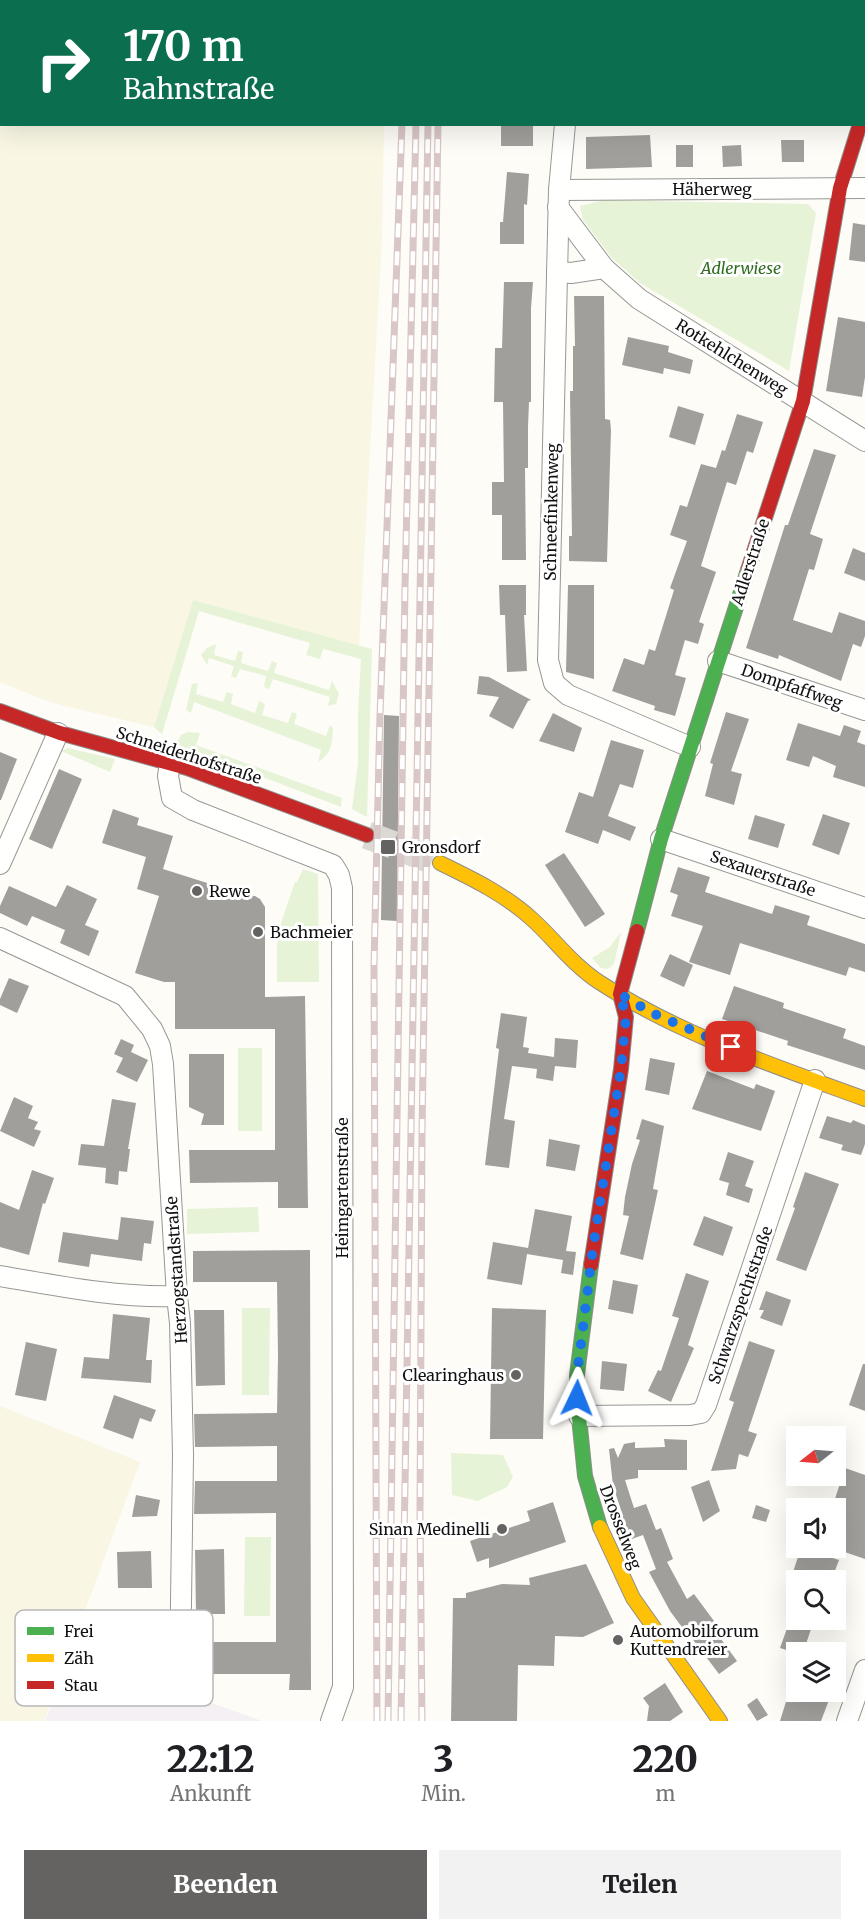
<!DOCTYPE html>
<html lang="de">
<meta charset="utf-8">
<style>
body{margin:0;font-family:Merriweather,serif;background:#f2f2f2;color:#202124;height:100vh;display:flex;flex-direction:column;font-size:22px;white-space:nowrap}
*{box-sizing:border-box;margin:0}
p{font-size:20px;color:#757577}
.icon{flex:none;width:33px;height:33px;fill:none;stroke:currentColor;stroke-width:2;stroke-linecap:round;stroke-linejoin:round}
.map{position:relative;height:1721px;overflow:hidden}
.details{display:flex;flex-direction:column;background:#fff;flex:1}
.details>*{flex:none}
.guide{position:absolute;left:0px;top:0px;width:866px;height:126px;box-shadow:0 6px 24px #0002;background:#0b6e4f;color:#fff;overflow:hidden}
.needle{width:39px;rotate:253deg}
.controls{position:absolute;left:786px;top:1426px;display:grid;gap:12px}
.controls a{display:grid;place-items:center;width:60px;height:60px;border-radius:0px;background:#fff;box-shadow:0 6px 24px #0002;font-size:30px}
.pin{position:absolute;display:grid;place-items:center;width:51px;height:51px;color:#fff;margin:-26px;border-radius:12px;box-shadow:0 3px 9px #0006}
.me{position:absolute;width:66px;margin:-33px;rotate:2deg;stroke-linejoin:round;filter:drop-shadow(0 0 4px #0008)}
.turn{display:flex;align-items:center;gap:21px;height:126px;padding:0 24px;font-size:27px}
.turn .icon{width:78px;height:78px;stroke-width:2.5}
.turn b{display:block;font-size:42px;line-height:51px}
.eta{display:flex;justify-content:space-evenly;align-items:center;height:102px;text-align:center}
.eta b{font-size:36px;font-weight:800;line-height:42px}
.action{display:flex;gap:12px;margin-top:auto;padding:12px 24px}
.action a{flex:1;height:69px;border-radius:0px;background:#646362;color:#fff;font-size:24px;font-weight:800;line-height:69px;text-align:center}
.action a+a{background:#f2f2f2;color:#202124}
.map>svg:first-child{display:block}
</style>
<div class="map">
<svg width="865" height="1721" viewBox="0 0 865 1721">
<rect width="100%" height="100%" fill="#fdfcf7"/>
<polygon fill="#f5f0f3" points="73,1646 164,1686 262,1721 45,1721"/>
<g fill="#f9f7e4">
<polygon points="0,0 386,0 2,2 2,124 384,125 382,240 359,646 193,600 154,727 52,703 0,682"/>
<polygon points="0,1406 140,1462 44,1721 0,1721"/>
</g>
<g fill="#e7f3d7">
<polygon points="604,200 808,204 816,213 789,371 640,283 612,258 583,220 580,206"/>
<polygon points="193,600 372,649 367,817 352,809 358,763 358,713 361,659 323,649 320,659 306,655 310,643 199,611 162,734 154,727"/>
<polygon points="216,644 214,655 235,661 238,651 243,652 241,663 268,671 272,661 277,663 274,673 329,690 332,681 339,694 336,704 328,706 330,697 273,679 269,689 264,687 266,676 240,669 236,678 231,676 234,666 209,658 207,665 201,655 207,648"/>
<path d="M198,683L196,694L223,702L227,692L233,694L231,704L255,713L259,701L265,704L262,715L288,723L292,712L297,714L294,724L326,736L330,725L333,728C332,745 332,753 318,762L321,750L194,702L191,713L186,710L192,684Z"/>
<polygon points="188,732 200,733 196,745 342,798 341,807 176,744 181,735"/>
<polygon points="68,748 115,759 110,772 61,751"/>
<polygon points="303,869 318,874 319,982 277,982 277,946 280,926 295,882 297,882"/>
<polygon points="621,932 614,964 608,969 601,968 592,958 610,947"/>
<rect x="238" y="1048" width="24" height="83"/>
<polygon points="258,1207 259,1232 187,1234 187,1209"/>
<polygon points="242,1308 270,1308 269,1395 242,1395"/>
<polygon points="451,1453 503,1455 513,1477 507,1487 478,1501 452,1495"/>
<polygon points="245,1537 271,1537 270,1616 244,1616"/>
</g>
<g fill="#a19f9c">
<rect x="501" y="124" width="32" height="22"/>
<polygon points="650,135 652,167 586,169 586,137"/>
<polygon points="781,140 804,140 804,162 782,162"/>
<rect x="676" y="145" width="17" height="22"/>
<polygon points="741,145 742,166 723,167 722,146"/>
<polygon points="507,172 529,174 527,205 524,204 524,244 500,244 500,222 503,222"/>
<polygon points="853,223 865,225 865,262 849,260"/>
<polygon points="504,282 533,282 531,308 531,402 529,402 528,427 528,468 525,468 526,560 502,560 502,515 492,515 492,482 504,482 503,402 494,402 495,348 502,348"/>
<polygon points="574,296 604,296 605,419 610,420 611,430 607,562 569,561 569,536 572,536 570,391 573,391 573,346 575,346"/>
<polygon points="838,317 865,322 865,377 862,397 826,391"/>
<polygon points="628,337 669,346 668,352 693,360 690,374 664,368 663,374 622,365"/>
<polygon points="678,406 704,414 695,445 669,437"/>
<polygon points="737,414 763,422 753,453 747,451 736,485 727,482 716,517 701,566 716,572 699,622 704,624 698,644 685,640 675,675 686,678 675,716 654,710 655,706 612,691 624,658 644,665 649,649 655,651 674,590 670,588 687,541 670,535 680,505 687,507 701,464 716,468 722,450 725,451"/>
<polygon points="814,449 836,455 810,534 823,539 814,570 809,569 793,620 832,633 839,612 865,621 865,636 861,647 853,644 841,681 779,655 778,659 746,648 785,525 788,525"/>
<polygon points="853,548 865,553 865,581 844,573"/>
<polygon points="499,585 526,585 526,615 524,615 527,671 507,672 505,615 500,615"/>
<polygon points="568,585 594,585 594,679 566,672"/>
<polygon points="479,676 489,677 531,700 528,701 513,729 489,716 499,697 477,694"/>
<polygon points="726,712 749,719 731,771 742,774 734,805 705,796 713,764 710,763"/>
<polygon points="553,713 582,728 574,752 539,741"/>
<polygon points="384,715 399,716 397,921 381,920"/>
<polygon points="798,723 840,736 844,725 861,731 857,742 865,745 865,787 833,777 836,766 813,756 809,767 786,760"/>
<polygon points="611,740 644,750 633,788 620,784 608,816 636,827 630,841 603,830 598,844 565,832 579,792 593,797"/>
<polygon points="0,752 17,759 1,800 0,800"/>
<polygon points="59,769 82,779 52,849 29,839"/>
<polygon points="113,809 139,818 137,825 173,836 163,869 245,895 255,896 260,899 265,907 265,997 305,996 308,1208 278,1208 278,1182 190,1183 189,1150 275,1150 275,1029 175,1029 175,982 164,982 135,973 159,896 137,889 146,857 102,843"/>
<polygon points="823,814 850,823 839,855 812,845"/>
<polygon points="755,815 785,824 778,848 748,839"/>
<polygon points="564,853 605,914 585,927 545,865"/>
<polygon points="678,867 710,877 705,892 772,914 775,905 810,916 807,925 865,944 865,972 849,967 846,976 740,943 730,975 689,962 703,926 671,916 678,895 670,892"/>
<polygon points="67,885 97,899 85,925 99,931 89,956 60,943 65,930 32,916 27,926 0,913 0,906 9,886 56,907"/>
<polygon points="670,954 693,965 684,987 660,976"/>
<polygon points="9,978 29,986 17,1013 0,1005 0,999"/>
<polygon points="734,986 784,1003 783,1008 846,1029 843,1038 865,1046 865,1070 787,1045 788,1041 722,1019"/>
<polygon points="501,1013 527,1017 523,1047 529,1048 528,1053 554,1057 555,1038 578,1040 576,1068 555,1066 553,1081 536,1078 537,1069 512,1066 504,1119 515,1121 509,1168 485,1165 499,1049 496,1048"/>
<polygon points="121,1039 134,1045 131,1052 148,1060 137,1082 116,1072 123,1058 114,1054"/>
<polygon points="189,1054 224,1054 224,1125 201,1125 204,1114 189,1107"/>
<polygon points="650,1058 675,1063 669,1095 645,1090"/>
<polygon points="707,1071 754,1089 756,1084 775,1091 761,1131 692,1109"/>
<polygon points="14,1097 33,1106 28,1118 38,1122 34,1129 41,1131 34,1147 0,1131"/>
<polygon points="112,1099 136,1103 128,1149 130,1149 127,1172 119,1171 118,1185 105,1183 106,1168 78,1165 81,1144 104,1146"/>
<polygon points="827,1116 851,1123 853,1120 865,1125 865,1144 861,1155 841,1150 843,1145 819,1138"/>
<polygon points="642,1119 664,1126 653,1189 658,1190 643,1260 620,1254 629,1216 623,1215 625,1197 632,1164 640,1140 636,1139"/>
<polygon points="549,1139 580,1145 575,1171 546,1166"/>
<polygon points="728,1152 754,1161 745,1186 753,1189 749,1203 726,1195 729,1183 719,1180"/>
<polygon points="32,1170 54,1178 45,1204 43,1203 29,1255 0,1247 0,1202 19,1210"/>
<polygon points="805,1172 839,1184 806,1271 776,1260 795,1208 793,1207"/>
<polygon points="535,1209 572,1216 566,1251 576,1252 573,1275 561,1273 563,1260 527,1254 522,1285 487,1279 493,1242 528,1248"/>
<polygon points="704,1216 733,1227 723,1256 693,1245"/>
<polygon points="121,1217 154,1221 151,1244 144,1243 142,1261 91,1254 89,1267 58,1262 63,1232 118,1240"/>
<polygon points="310,1250 311,1690 289,1690 290,1674 193,1674 193,1642 276,1642 276,1513 194,1514 195,1481 277,1481 277,1446 195,1447 194,1414 277,1413 278,1356 277,1282 193,1282 193,1251"/>
<polygon points="686,1273 709,1281 688,1345 694,1348 671,1402 648,1391 658,1370 661,1371 679,1318 672,1316"/>
<polygon points="613,1280 638,1285 633,1314 608,1309"/>
<polygon points="766,1291 791,1300 782,1326 760,1318 764,1310 759,1310"/>
<polygon points="492,1308 546,1310 543,1439 490,1439"/>
<polygon points="194,1310 224,1310 225,1385 196,1386"/>
<polygon points="113,1314 150,1318 146,1360 152,1360 151,1383 81,1378 84,1357 109,1359"/>
<polygon points="749,1341 775,1350 748,1431 757,1434 748,1457 739,1454 736,1469 711,1471 734,1402 729,1400"/>
<polygon points="26,1342 57,1349 46,1401 15,1395"/>
<polygon points="602,1361 627,1364 624,1391 600,1389"/>
<polygon points="863,1364 865,1364 865,1411 849,1405"/>
<polygon points="114,1395 156,1410 151,1422 140,1418 133,1439 103,1428"/>
<polygon points="664,1439 687,1440 687,1470 638,1470 638,1478 625,1480 634,1508 646,1504 656,1530 661,1528 673,1559 667,1562 687,1599 694,1594 714,1621 710,1624 737,1661 719,1674 691,1637 690,1638 670,1611 649,1572 656,1569 643,1535 629,1540 620,1514 622,1513 613,1486 609,1449 614,1448 618,1458 624,1444 635,1442 635,1448 665,1447"/>
<polygon points="845,1468 865,1475 865,1559 836,1549 836,1530 842,1512 832,1508"/>
<polygon points="709,1480 720,1511 703,1522 691,1487"/>
<polygon points="136,1495 160,1500 157,1516 132,1517"/>
<polygon points="553,1502 566,1542 489,1568 489,1558 477,1562 470,1541 530,1521 527,1511"/>
<polygon points="756,1505 770,1510 766,1522 752,1518"/>
<polygon points="801,1548 839,1560 831,1581 790,1581"/>
<polygon points="224,1549 225,1614 196,1614 195,1550"/>
<polygon points="151,1551 152,1588 118,1588 117,1552"/>
<polygon points="586,1564 614,1623 583,1637 555,1636 554,1666 518,1665 517,1721 451,1721 453,1598 466,1598 466,1593 502,1584 530,1585 529,1578"/>
<polygon points="790,1620 814,1620 803,1653 796,1653 780,1648"/>
<polygon points="665,1683 683,1712 670,1721 647,1721 649,1706 643,1698"/>
<polygon points="789,1692 832,1692 821,1721 780,1721"/>
<polygon points="757,1698 768,1715 757,1721 747,1705"/>
</g>
<g fill="none" stroke-linecap="round" stroke-linejoin="round">
<polyline stroke="#dad9d4" stroke-width="28" stroke-dasharray="28 14" stroke-linecap="butt" points="367,835 440,863"/>
<defs>
<g id="street">
<polyline points="577,2 577,0"/>
<polyline points="565,124 559,190 548,660 554,683 568,695 690,747"/>
<polyline points="559,190 865,188"/>
<polyline points="558,207 604,268 639,299 865,441"/>
<polyline points="557,272 571,273 604,268"/>
<polyline points="718,661 865,710"/>
<polyline points="170,763 168,776 172,798 193,810 333,865 339,875 342,888 343,1687 331,1721"/>
<polyline points="661,839 865,908"/>
<polyline points="0,864 58,733"/>
<polyline points="0,938 125,996 152,1029 160,1046 163,1064 177,1296 180,1323 183,1455 180,1675 178,1688 180,1692"/>
<path d="M0,1276C58,1286 118,1298 177,1296"/>
<polyline points="579,1416 690,1415 701,1413 706,1405 815,1080"/>
<polyline points="847,1721 865,1670"/>
</g>
<g id="fast">
<polyline points="637,931 661,839 748,570"/>
<polyline points="591,1265 577,1375 577,1398 585,1476 600,1527"/>
</g>
<g id="slow">
<path d="M440,863C473,879 506,895 533,920C555,940 573,965 599,982C680,1035 775,1066 865,1099"/>
<polyline points="600,1527 633,1598 720,1721"/>
</g>
<g id="jam">
<polyline points="748,570 803,401 840,188 860,124"/>
<polyline points="0,711 60,733 187,768 367,835"/>
<polyline points="591,1265 621,1069 626,1017 620,994 637,931"/>
</g>
</defs>
<use href="#street" stroke="#979795" stroke-width="22"/>
<use href="#fast" stroke="#8e8d8b" stroke-width="16"/>
<use href="#slow" stroke="#8e8d8b" stroke-width="16"/>
<use href="#jam" stroke="#8e8d8b" stroke-width="16"/>
<use href="#street" stroke="#fffffe" stroke-width="20"/>
<use href="#fast" stroke="#4caf50" stroke-width="14"/>
<use href="#slow" stroke="#ffc107" stroke-width="14"/>
<use href="#jam" stroke="#c62828" stroke-width="14"/>
<defs>
<g id="rail">
<polyline points="405,2 405,0"/>
<polyline points="418,2 418,0"/>
<polyline points="430,2 430,0"/>
<polyline points="441,2 441,0"/>
<polyline points="377,1721 374,965 380,715 402,124"/>
<polyline points="388,1721 405,586 416,124"/>
<polyline points="401,1721 428,124"/>
<polyline points="422,1721 420,1514 422,1131 438,124"/>
</g>
</defs>
<use href="#rail" stroke="#d9c6c7" stroke-width="7"/>
<use href="#rail" stroke="#fff" stroke-width="4.5" stroke-dasharray="14" stroke-linecap="butt"/>
</g>
<g fill="none" stroke-linecap="round" stroke-linejoin="round">
<polyline stroke="#1a73e8" stroke-width="10" stroke-dasharray="0 18" points="577,1398 577,1375 593,1248 621,1069 626,1017 620,994 652,1013 731,1047"/>
</g>
<g fill="#646362" stroke="#fff" stroke-width="2">
<rect x="380" y="839" width="16" height="16" rx="3"/>
<circle cx="197" cy="891" r="6"/>
<circle cx="258" cy="932" r="6"/>
<circle cx="516" cy="1375" r="6"/>
<circle cx="502" cy="1529" r="6"/>
<circle cx="618" cy="1640" r="6"/>
</g>
<g text-anchor="middle" dominant-baseline="central" stroke-width="6" stroke-linejoin="round" paint-order="stroke">
<g font-size="16" fill="#111" stroke="#fff">
<text x="712" y="189">Häherweg</text>
<text transform="translate(732 357) rotate(32)">Rotkehlchenweg</text>
<text transform="translate(551 512) rotate(-89)">Schneefinkenweg</text>
<text transform="translate(750 562) rotate(-72)">Adlerstraße</text>
<text transform="translate(792 686) rotate(19)">Dompfaffweg</text>
<text transform="translate(189 755) rotate(18)">Schneiderhofstraße</text>
<text transform="translate(763 873) rotate(19)">Sexauerstraße</text>
<text transform="translate(342 1188) rotate(-90)">Heimgartenstraße</text>
<text transform="translate(176 1270) rotate(-94)">Herzogstandstraße</text>
<text transform="translate(740 1305) rotate(-71)">Schwarzspechtstraße</text>
<text transform="translate(621 1527) rotate(69)">Drosselweg</text>
</g>
<g font-size="16" font-style="italic" fill="#2f6b1f" stroke="#fff">
<text x="741" y="268">Adlerwiese</text>
</g>
<g font-size="16" fill="#111" stroke="#fff" text-anchor="start">
<text x="402" y="847">Gronsdorf</text>
<text x="209" y="891">Rewe</text>
<text x="270" y="932">Bachmeier</text>
<text x="504" y="1375" text-anchor="end">Clearinghaus</text>
<text x="490" y="1529" text-anchor="end">Sinan Medinelli</text>
<text x="630" y="1631">Automobilforum<tspan x="630" dy="18">Kuttendreier</tspan></text>
</g>
</g>
<rect x="15" y="1610" width="198" height="96" rx="9" fill="#fff" stroke="#b8b8b8" stroke-width="1.5"/>
<rect x="27" y="1627" width="27" height="8" fill="#4caf50"/>
<rect x="27" y="1654" width="27" height="8" fill="#ffc107"/>
<rect x="27" y="1681" width="27" height="8" fill="#c62828"/>
<g font-size="16" fill="#111">
<text x="64" y="1637">Frei</text>
<text x="64" y="1664">Zäh</text>
<text x="64" y="1691">Stau</text>
</g>
</svg>
<div class="controls">
<a><svg class="needle" viewBox="-14 -14 28 28"><path d="M0-13l5 13h-10z" fill="#e53935"/><path d="M0 13l5-13h-10z" fill="#757577"/></svg></a>
<a><svg class="icon" aria-label="sound" viewBox="0 0 24 24"><path d="M4 9h4l5-4v14l-5-4H4zM17 9q2 3 0 6"/></svg></a>
<a><svg class="icon" aria-label="search" viewBox="0 0 24 24"><circle cx="10" cy="10" r="6"/><path d="M15 15l6 6"/></svg></a>
<a><svg class="icon" aria-label="layers" viewBox="0 0 24 24"><path d="M12 4l9 5-9 5-9-5zM3 14l9 5 9-5"/></svg></a>
</div>
<div class="pin" style="left:731px;top:1047px;background:#d93025"><svg class="icon" aria-label="arrive" viewBox="0 0 24 24"><path d="M6 21V4h12l-3 4 3 4H6"/></svg></div>
<svg class="me" style="left:577px;top:1398px" viewBox="-20 -20 40 40"><path d="M0-17L14 15 0 8-14 15z" fill="#1a73e8" stroke="#fff" stroke-width="4"/></svg>
<div class="guide">
<div class="turn"><svg class="icon" aria-label="right" viewBox="0 0 24 24"><path d="M7 20v-9h11M14 6l5 5-5 5"/></svg><div><b>170 m</b>Bahnstraße</div></div>
</div>
</div>
<section class="details">
<div class="eta">
<div><b>22:12</b><p>Ankunft</p></div>
<div><b>3</b><p>Min.</p></div>
<div><b>220</b><p>m</p></div>
</div>
<div class="action"><a>Beenden</a><a>Teilen</a></div>
</section>
